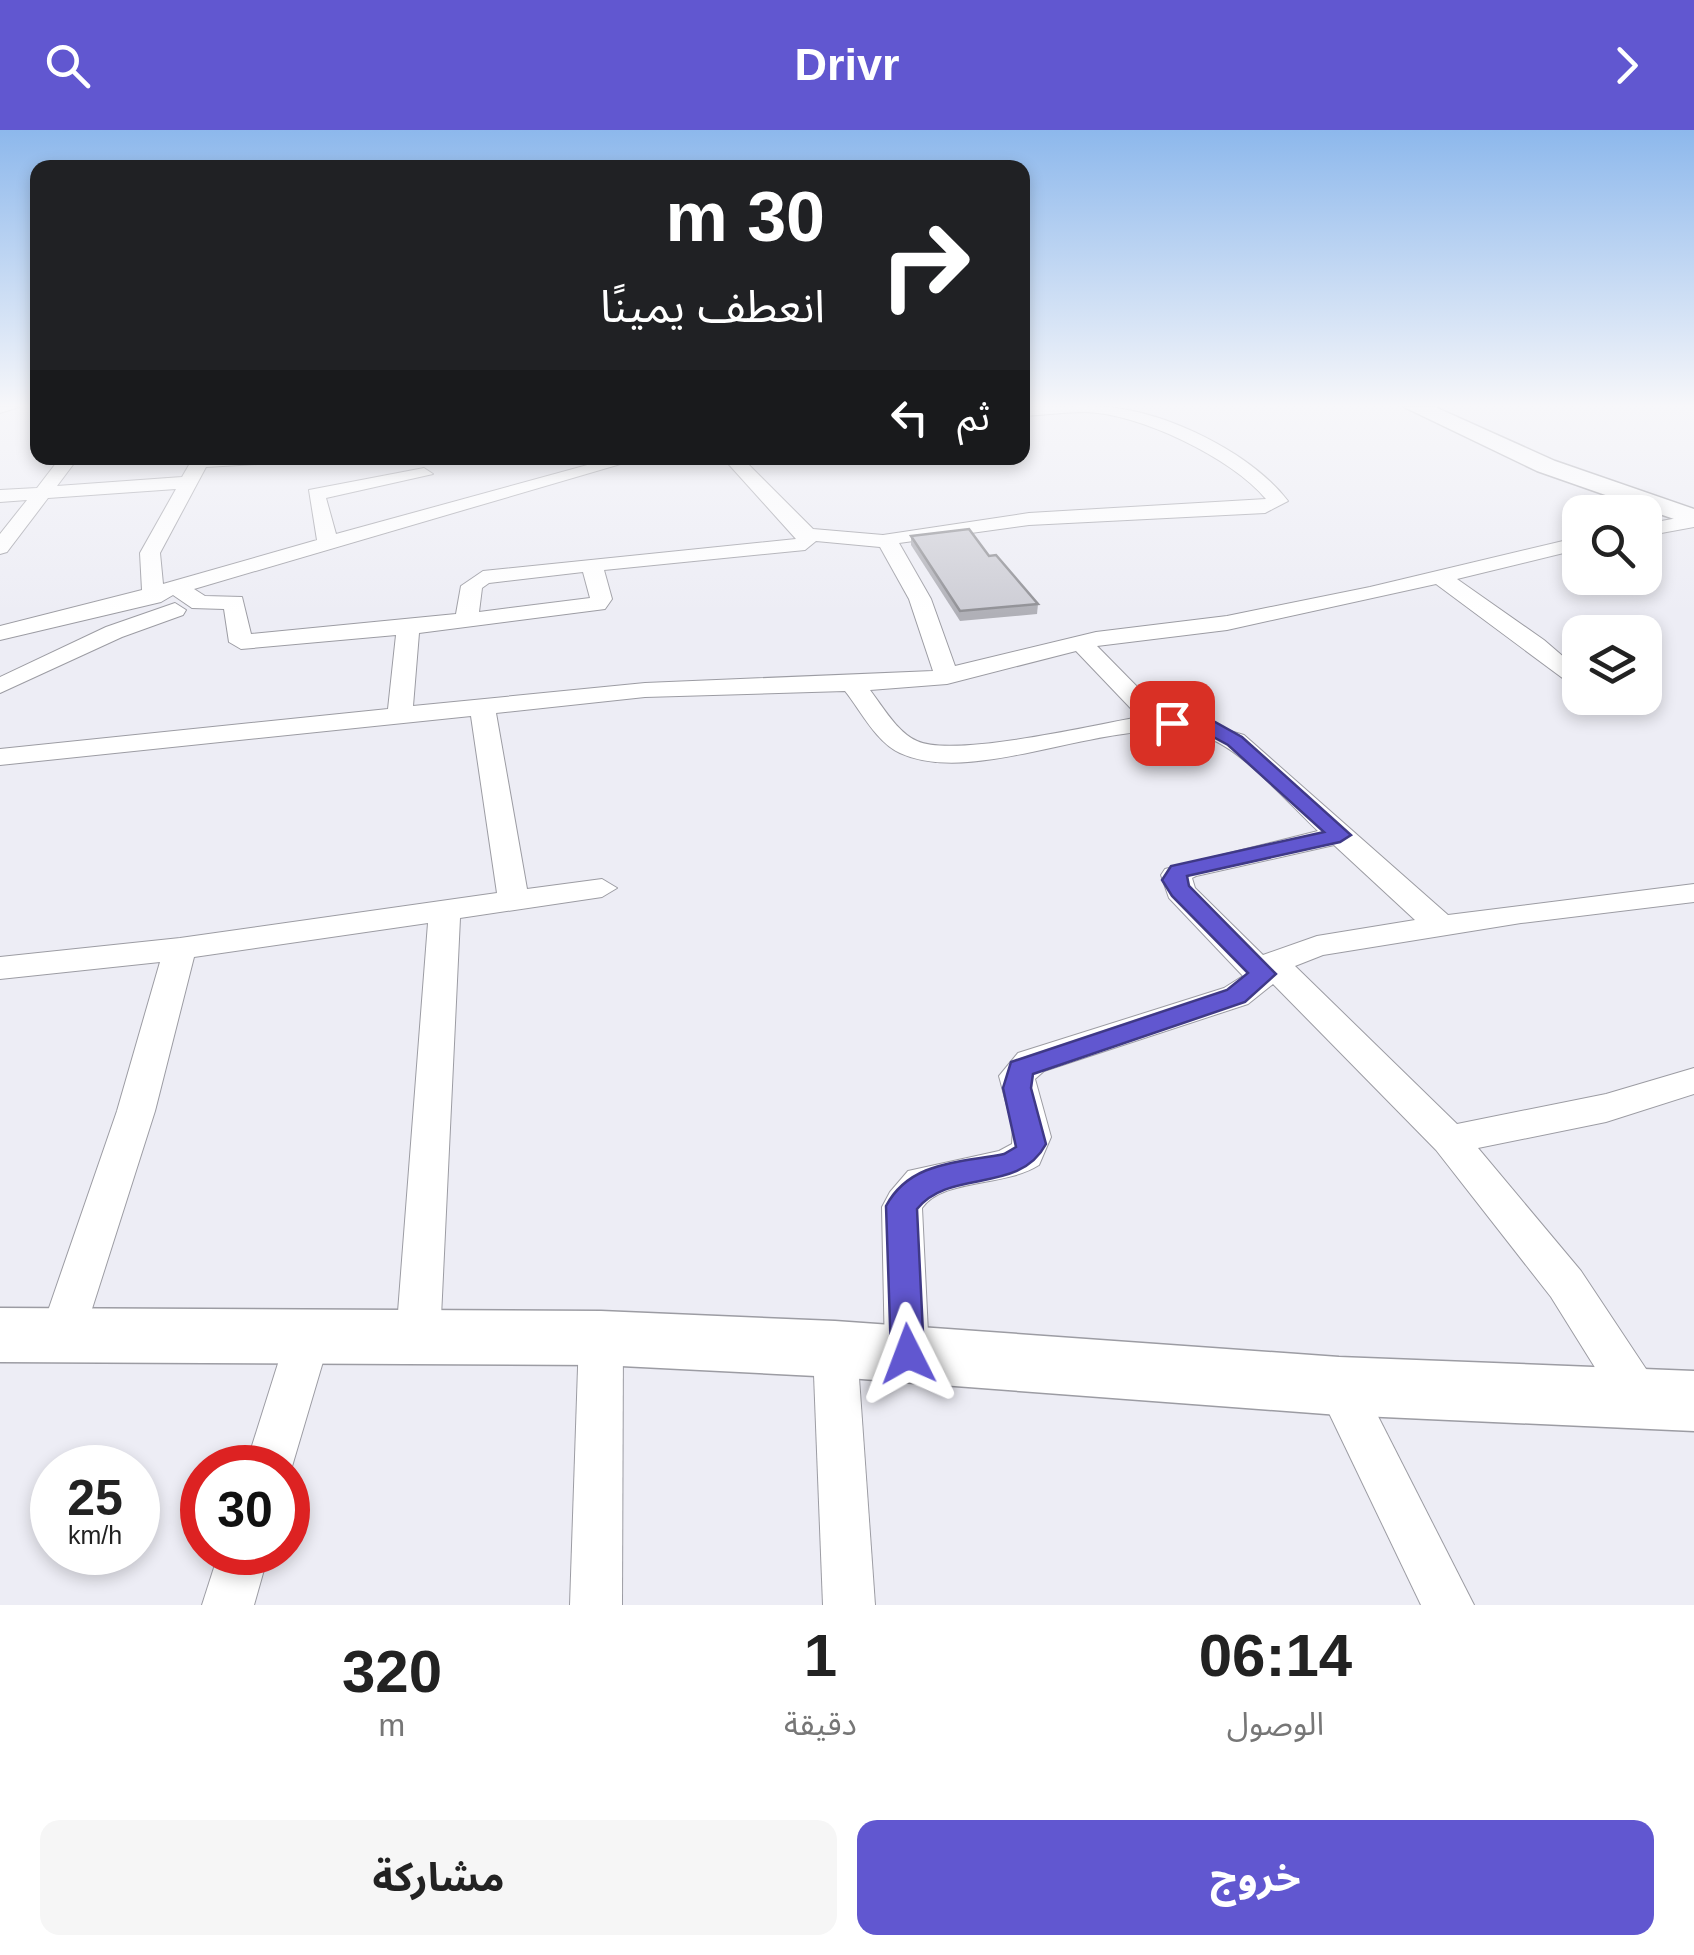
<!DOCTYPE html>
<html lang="ar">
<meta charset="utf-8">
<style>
body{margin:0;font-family:Arial,"Noto Sans Arabic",sans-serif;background:#f6f6f6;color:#222;direction:rtl;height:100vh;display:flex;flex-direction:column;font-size:38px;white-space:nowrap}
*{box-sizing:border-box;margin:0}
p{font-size:32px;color:#767676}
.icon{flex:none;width:55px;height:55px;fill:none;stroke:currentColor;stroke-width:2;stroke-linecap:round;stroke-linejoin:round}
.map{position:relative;height:1475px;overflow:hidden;direction:ltr}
.details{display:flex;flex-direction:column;background:#fff;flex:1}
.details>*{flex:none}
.banner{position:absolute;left:30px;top:30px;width:1000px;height:305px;border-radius:20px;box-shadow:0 5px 15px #0003;direction:rtl;background:#202124;color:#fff;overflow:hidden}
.tools{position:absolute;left:1562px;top:365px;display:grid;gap:20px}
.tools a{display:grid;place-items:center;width:100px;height:100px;border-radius:20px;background:#fff;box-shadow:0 5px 15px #0003;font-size:50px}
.speed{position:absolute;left:30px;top:1315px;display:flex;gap:20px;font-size:50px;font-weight:700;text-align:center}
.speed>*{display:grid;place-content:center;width:130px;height:130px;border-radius:50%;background:#fff;box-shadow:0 5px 15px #0003;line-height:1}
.speed small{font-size:25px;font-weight:400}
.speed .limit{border:15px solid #d22;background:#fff;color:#111}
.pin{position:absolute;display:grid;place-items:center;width:85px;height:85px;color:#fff;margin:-42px;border-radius:20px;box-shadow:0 5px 15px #0006}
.me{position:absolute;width:110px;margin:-55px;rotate:357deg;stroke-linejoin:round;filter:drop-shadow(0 0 8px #0008)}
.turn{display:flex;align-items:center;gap:35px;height:210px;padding:0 40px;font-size:45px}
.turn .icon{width:130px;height:130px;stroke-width:2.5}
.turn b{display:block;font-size:70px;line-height:85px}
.then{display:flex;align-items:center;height:95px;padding:0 40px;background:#0003;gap:20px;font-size:38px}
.eta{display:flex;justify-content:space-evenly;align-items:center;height:170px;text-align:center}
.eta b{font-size:60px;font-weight:700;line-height:70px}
.button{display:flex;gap:20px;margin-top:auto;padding:20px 40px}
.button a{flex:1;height:115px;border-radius:20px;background:#6157d0;color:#fff;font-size:40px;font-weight:700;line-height:115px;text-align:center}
.button a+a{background:#f6f6f6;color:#222}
header{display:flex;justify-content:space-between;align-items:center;height:130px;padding:0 40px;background:#6157d0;color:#fff;font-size:45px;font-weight:700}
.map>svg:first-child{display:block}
</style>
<header><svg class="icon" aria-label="forward" viewBox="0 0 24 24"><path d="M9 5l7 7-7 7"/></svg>Drivr<svg class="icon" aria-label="search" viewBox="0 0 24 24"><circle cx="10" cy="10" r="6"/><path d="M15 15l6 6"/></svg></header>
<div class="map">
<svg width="1694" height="1475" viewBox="0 0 1694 1475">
<rect width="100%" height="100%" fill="#ededf5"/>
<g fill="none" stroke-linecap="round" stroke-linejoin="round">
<defs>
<g id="street">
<polygon points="0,277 19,277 0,283"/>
<path d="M1022,277C1051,277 1079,275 1107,277C1168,282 1251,323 1288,371L1265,383L1029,395L899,413L931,469L955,536L1096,502L1227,486L1370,457L1580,407V419L1457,449L1544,510L1580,541V561L1436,454L1227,500L1097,516L1161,581L1244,605L1448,785L1694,754V772L1521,793L1323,825L1295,836L1457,994L1606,964L1694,938V964L1606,992L1478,1018L1581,1141L1656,1254L1663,1269L1656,1284L1640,1290L1624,1284L1551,1167L1436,1020L1273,854L1248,874L1044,941L1035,949L1051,1007L1039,1035C1005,1057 943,1048 922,1078L929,1224L923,1238L907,1244L891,1238L885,1224L882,1077L890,1062L908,1041L999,1021L1012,1014L1013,998L999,946L1018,923L1224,858L1243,846L1169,768L1161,745L1165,739L1318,701C1289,674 1244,621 1208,608C1121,577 981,660 900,623C876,612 861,581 845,561L645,567L496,583L527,759L602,749L617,758L602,767L460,788L440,1208L433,1222L418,1227L403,1222L396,1208L428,793L194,827L155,981L84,1204L77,1218L62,1223L47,1218L40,1204L117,981L160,832L0,849V827L180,808L497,763L471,586L0,635V619L388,579L396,505L241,519L229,512L224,479L192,478L173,465L161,472L0,510V496L142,460L140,423L176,359L48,368L7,422L0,424V404L27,370L0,372V360L37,358L60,328H78L57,356L182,347L193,328H282L273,333L206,337L160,423L163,454L317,410L309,360L424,338L433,344L326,368L336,404L613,328H641L194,459L205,466L242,467L251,504L456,484L461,456L483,441L796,409L723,328H742L813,399L883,405L1029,383L1266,369C1232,328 1139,283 1085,282C1065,282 1043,285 1022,286ZM816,411L880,417L909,469L933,541L645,553L413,576L419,503L605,479L612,469L604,440L805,420ZM583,442L590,468L479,482L482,458L489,453ZM1076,521L1139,587C1095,595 953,628 917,611C897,602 883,577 870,560L947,554ZM1334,715L1415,790L1317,806L1263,825L1195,758L1192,748L1196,746Z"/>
<polygon points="1694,385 1694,397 1645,406 1645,394"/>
<polygon points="175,473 186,480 183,485 122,507 0,563 0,547 106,497"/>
<polygon points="1583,568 1609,568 1612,571 1599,579"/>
<polygon points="308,1189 323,1194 330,1208 288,1350 288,1338 245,1338 286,1208 293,1194"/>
<polygon points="601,1189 616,1194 623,1208 622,1475 570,1475 579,1208 586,1194"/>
<polygon points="835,1199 851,1205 857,1219 875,1475 823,1475 813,1219 819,1205"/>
<polygon points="1339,1235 1355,1241 1474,1475 1421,1475 1316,1256 1323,1241"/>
<polygon points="219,1422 269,1422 254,1475 202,1475"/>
</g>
<g id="secondary">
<polygon points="1404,277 1435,277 1555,331 1694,379 1694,396 1537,341"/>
<polygon points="0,1178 601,1181 835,1191 1339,1227 1694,1241 1694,1301 1339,1285 835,1247 601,1235 0,1232"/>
</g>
</defs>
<use href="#street" stroke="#9c9ca3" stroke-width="2"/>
<use href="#secondary" stroke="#9c9ca3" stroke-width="3"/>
<use href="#street" fill="#fff" fill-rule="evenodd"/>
<use href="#secondary" fill="#fff" fill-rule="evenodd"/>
</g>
<polygon fill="#b0b0b7" points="911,406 989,426 1038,474 1037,484 960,491 911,415"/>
<polygon fill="#cdcdd5" stroke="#909095" stroke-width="2.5" points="969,399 989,426 996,425 1038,474 960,481 911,406"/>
<linearGradient id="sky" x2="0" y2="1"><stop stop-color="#8db8ec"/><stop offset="0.57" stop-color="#f7f7fa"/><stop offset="1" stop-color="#f7f7fa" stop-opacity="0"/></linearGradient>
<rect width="1694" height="484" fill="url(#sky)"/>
<path fill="#6157d0" stroke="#3f3987" stroke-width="2.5" d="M1172,587L1215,592L1242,607L1351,705L1340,712L1187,746L1189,756L1276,844L1245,872L1033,944L1031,958L1046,1014C1019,1065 950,1038 917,1079L924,1224L919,1235L908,1239L896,1235L891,1224L886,1076C910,1031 959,1033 1004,1024L1016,1017L1003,958L1011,932L1227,860L1248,843L1172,766L1162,750L1171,736L1324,702L1228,615L1204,602L1165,597V589Z"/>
</svg>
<div class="tools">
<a><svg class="icon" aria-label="search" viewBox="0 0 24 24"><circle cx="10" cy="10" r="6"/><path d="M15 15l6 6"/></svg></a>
<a><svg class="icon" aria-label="layers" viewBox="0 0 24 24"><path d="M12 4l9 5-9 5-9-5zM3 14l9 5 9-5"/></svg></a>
</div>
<div class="speed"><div>25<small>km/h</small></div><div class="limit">30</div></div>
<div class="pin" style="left:1172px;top:593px;background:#d93025"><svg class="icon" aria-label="arrive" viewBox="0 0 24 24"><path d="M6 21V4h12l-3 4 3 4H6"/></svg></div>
<svg class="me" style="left:908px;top:1224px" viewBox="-20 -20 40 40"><path d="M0-17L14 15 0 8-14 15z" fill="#6157d0" stroke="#fff" stroke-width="4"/></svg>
<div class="banner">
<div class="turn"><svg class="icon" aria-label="right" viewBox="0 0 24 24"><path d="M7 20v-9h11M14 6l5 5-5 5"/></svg><div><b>30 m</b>انعطف يمينًا</div></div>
<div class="then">ثم<svg class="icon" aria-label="left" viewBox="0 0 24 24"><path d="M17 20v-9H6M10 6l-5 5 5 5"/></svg></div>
</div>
</div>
<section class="details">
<div class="eta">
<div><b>06:14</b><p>الوصول</p></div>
<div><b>1</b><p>دقيقة</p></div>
<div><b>320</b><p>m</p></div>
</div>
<div class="button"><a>خروج</a><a>مشاركة</a></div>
</section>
